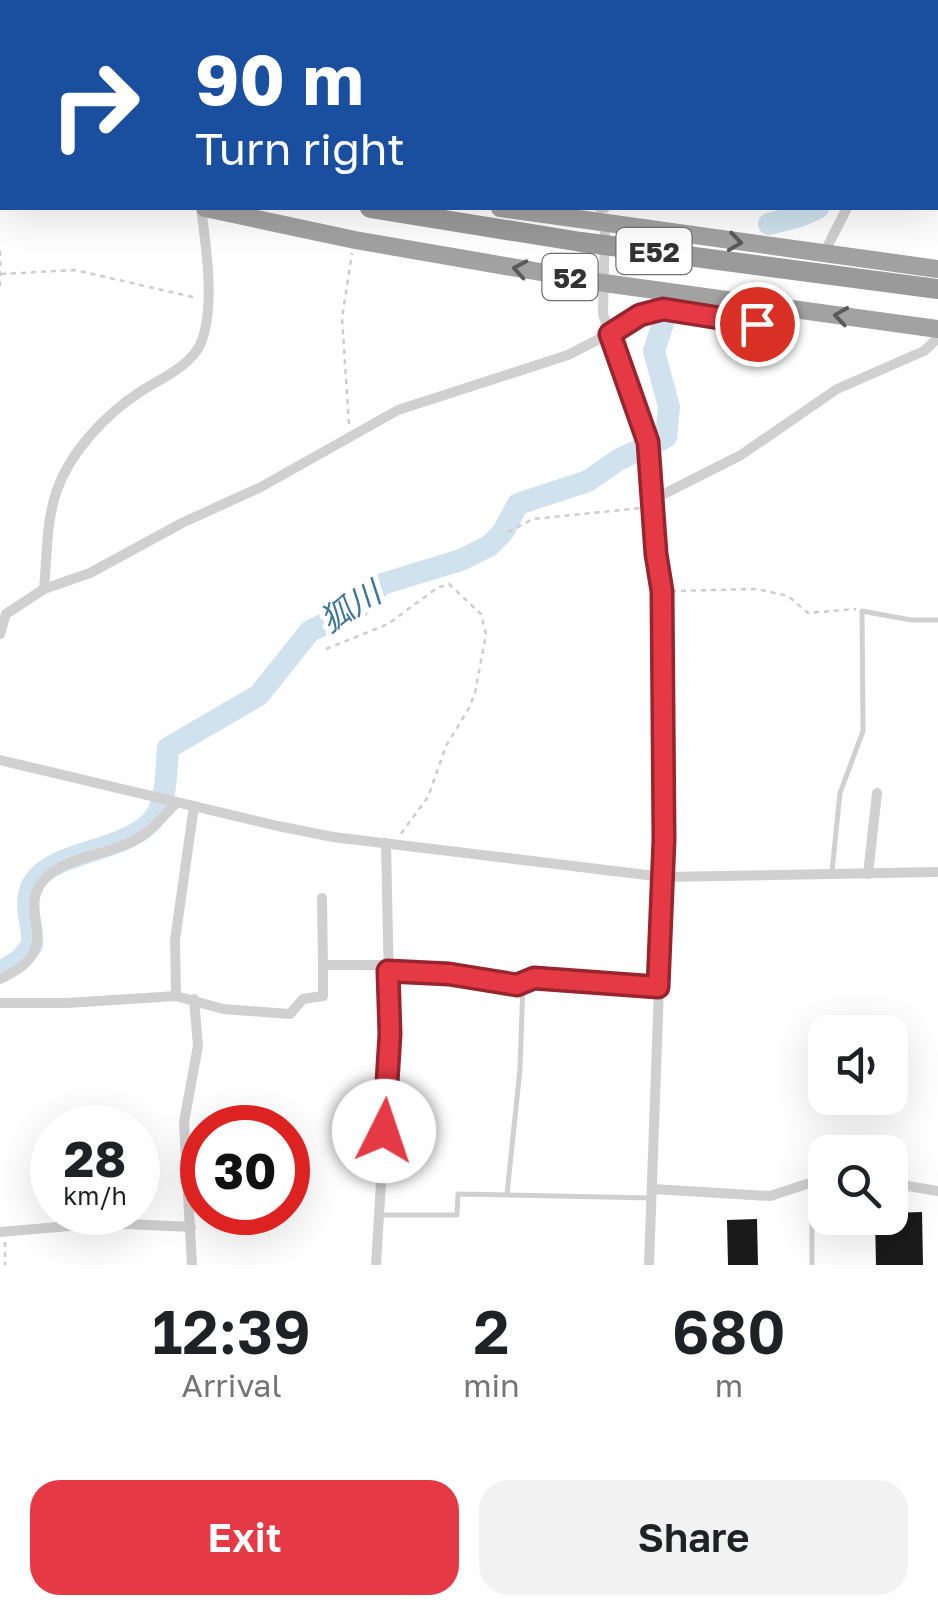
<!DOCTYPE html>
<meta charset="utf-8">
<style>
body{margin:0;font-family:"Golos Text","Noto Sans JP",sans-serif;background:#f2f2f2;color:#202124;height:100vh;display:flex;flex-direction:column;font-size:38px;white-space:nowrap}
*{box-sizing:border-box;margin:0}
p{font-size:32px;color:#757577}
.icon{flex:none;width:55px;height:55px;fill:none;stroke:currentColor;stroke-width:2;stroke-linecap:round;stroke-linejoin:round}
.map{position:relative;height:1265px;overflow:hidden}
.drawer{display:flex;flex-direction:column;background:#fff;flex:1}
.drawer>*{flex:none}
.hud{position:absolute;left:0px;top:0px;width:940px;height:210px;box-shadow:0 10px 40px #0002;background:#1a4fa0;color:#fff;overflow:hidden}
.buttons{position:absolute;left:808px;top:1015px;display:grid;gap:20px}
.buttons a{display:grid;place-items:center;width:100px;height:100px;border-radius:20px;background:#fff;box-shadow:0 10px 40px #0002;font-size:50px}
.speed{position:absolute;left:30px;top:1105px;display:flex;gap:20px;font-size:50px;font-weight:700;text-align:center}
.speed>*{display:grid;place-content:center;width:130px;height:130px;border-radius:50%;background:#fff;box-shadow:0 10px 40px #0002;line-height:1}
.speed small{font-size:25px;font-weight:400}
.speed .limit{border:15px solid #d22;background:#fff;color:#111}
.pin{position:absolute;display:grid;place-items:center;width:85px;height:85px;color:#fff;margin:-42px;border:5px solid #fff;border-radius:50%;box-shadow:0 2px 10px #0007}
.me{position:absolute;width:110px;margin:-55px;rotate:4deg;stroke-linejoin:round;filter:drop-shadow(0 0 8px #0008)}
.turn{display:flex;align-items:center;gap:35px;height:210px;padding:0 30px;font-size:45px}
.turn .icon{width:130px;height:130px;stroke-width:2.5}
.turn b{display:block;font-size:70px;line-height:85px}
.eta{display:flex;justify-content:space-evenly;align-items:center;height:170px;text-align:center}
.eta b{font-size:60px;font-weight:600;line-height:70px}
.primary-button{display:flex;gap:20px;margin-top:auto;padding:20px 30px}
.primary-button a{flex:1;height:115px;border-radius:30px;background:#e63946;color:#fff;font-size:40px;font-weight:600;line-height:115px;text-align:center}
.primary-button a+a{background:#f2f2f2;color:#202124}
.map>svg:first-child{display:block}
</style>
<div class="map">
<svg width="938" height="1265" viewBox="0 0 938 1265">
<rect width="100%" height="100%" fill="#fff"/>
<g fill="none" stroke-linecap="round" stroke-linejoin="round">
<g stroke="#cfe2ee" stroke-width="22">
<polyline points="938,38 938,37"/>
<polyline points="769,224 800,216 818,208"/>
<path d="M0,972L20,960L32,945C34,928 24,908 30,891C42,849 128,855 155,817C167,800 166,769 168,748L259,695L310,631L360,607L382,584L461,560L489,546L503,532L518,504L588,481L618,460L666,437L669,407L654,351L665,317"/>
</g>
</g>
<g fill="#1a1a1a">
<polygon points="922,1212 923,1265 876,1265 875,1218 890,1218 890,1213"/>
<polygon points="757,1219 758,1265 728,1265 727,1220"/>
</g>
<g fill="none" stroke-linecap="round" stroke-linejoin="round">
<g stroke="#cdcdcd" stroke-width="2.5" stroke-dasharray="5 5" stroke-linecap="butt">
<polyline points="101,2 101,0"/>
<polyline points="334,2 334,0"/>
<polyline points="0,251 0,286"/>
<polyline points="1,274 75,270 197,298"/>
<polyline points="349,424 342,318 352,253"/>
<polyline points="508,532 533,519 641,508"/>
<polyline points="671,591 757,589 788,596 808,613 856,609"/>
<polyline points="326,649 388,624 437,588 449,584 481,614 486,634 475,693 469,708 446,746 428,797 400,835"/>
<polyline points="5,1242 5,1265"/>
</g>
<g stroke="#d0d0d0" stroke-width="5">
<polyline points="832,871 840,793 863,731 862,611 911,620 938,620"/>
<polyline points="391,971 449,974 517,985 534,979 658,987"/>
<polyline points="812,1183 812,1265"/>
<polyline points="507,1194 520,1069 523,983"/>
<polyline points="380,1215 457,1215 458,1194 652,1198"/>
</g>
<g stroke="#d0d0d0" stroke-width="10">
<polyline points="819,0 819,2"/>
<polyline points="212,2 213,0"/>
<polyline points="600,208 605,208"/>
<polyline points="605,224 603,314 648,441 656,554 662,591 663,877 649,1265"/>
<polyline points="823,255 847,208"/>
<polyline points="652,500 741,455 837,389 924,351 938,338"/>
<path d="M44,589C47,557 46,521 57,490C70,452 107,413 140,392C160,379 189,367 200,345C216,309 206,246 201,208"/>
<polyline points="0,634 6,614 44,589 90,573 182,523 261,487 398,410 568,355 655,310 726,317 770,328 781,320 784,308"/>
<polyline points="0,760 278,826 333,837 482,855 663,877 938,872"/>
<polyline points="868,874 877,793"/>
<polyline points="322,898 323,965"/>
<path d="M0,979C69,948 15,915 43,881C61,858 104,855 129,843C148,835 163,817 177,802"/>
<polyline points="176,996 175,940 194,806"/>
<polyline points="0,1003 67,1003 176,996 223,1009 290,1014 303,999 323,996 323,965 388,965"/>
<polyline points="890,1183 938,1191"/>
<polyline points="653,1189 770,1196 825,1178"/>
<polyline points="0,1232 105,1223 191,1227"/>
<polyline points="192,1265 184,1122 198,1046 194,999"/>
<polyline points="376,1265 390,1034 386,843"/>
</g>
<polyline stroke="#d0d0d0" stroke-width="12" points="609,2 609,0"/>
<g stroke="#a2a2a2" stroke-width="18">
<polyline points="0,93 2,94"/>
<polyline points="0,149 2,149"/>
<polyline points="205,208 355,240 604,283 938,329"/>
<polyline points="500,208 938,269"/>
</g>
<polyline stroke="#9a9a9a" stroke-width="20" points="0,111 2,112"/>
<polyline stroke="#9a9a9a" stroke-width="20" points="370,208 581,242 938,289"/>
</g>
<defs><path id="oneway-chevron" d="M-2-3.5L2.5 0L-2 3.5" fill="none" stroke-width="1.6" stroke-linecap="round" stroke-linejoin="round" transform="scale(2.5)"/></defs>
<g stroke="#5a5a5a">
<use href="#oneway-chevron" transform="translate(735 242) rotate(8)"/>
<use href="#oneway-chevron" transform="translate(520 269) rotate(-170)"/>
<use href="#oneway-chevron" transform="translate(841 316) rotate(-172)"/>
</g>
<g fill="none" stroke-linecap="round" stroke-linejoin="round">
<defs>
<polyline id="route" points="384,1131 390,1034 388,971 449,974 517,985 534,978 658,987 664,840 662,591 656,554 648,442 610,334 640,315 663,309 757,324"/>
</defs>
<use href="#route" stroke="#96252e" stroke-width="25"/>
<use href="#route" stroke="#e63946" stroke-width="18"/>
</g>
<g text-anchor="middle" dominant-baseline="central" stroke-width="10" stroke-linejoin="round" paint-order="stroke">
<g fill="#fff" stroke="#707070" stroke-width="2.5">
<rect x="616.5" y="228" width="75" height="46" rx="8"/>
<rect x="542.5" y="254" width="55" height="46" rx="8"/>
</g>
<g font-size="28" font-weight="bold" fill="#333">
<text x="654" y="251">E52</text>
<text x="570" y="277">52</text>
</g>
<g font-size="32" font-style="italic" fill="#3f7597" stroke="#fff">
<text transform="translate(350 606) rotate(-32)">狐川</text>
</g>
</g>
</svg>
<div class="buttons">
<a><svg class="icon" aria-label="sound" viewBox="0 0 24 24"><path d="M4 9h4l5-4v14l-5-4H4zM17 9q2 3 0 6"/></svg></a>
<a><svg class="icon" aria-label="search" viewBox="0 0 24 24"><circle cx="10" cy="10" r="6"/><path d="M15 15l6 6"/></svg></a>
</div>
<div class="speed"><div>28<small>km/h</small></div><div class="limit">30</div></div>
<div class="pin" style="left:757px;top:324px;background:#d93025"><svg class="icon" aria-label="arrive" viewBox="0 0 24 24"><path d="M6 21V4h12l-3 4 3 4H6"/></svg></div>
<svg class="me" style="left:384px;top:1131px" viewBox="-20 -20 40 40"><circle r="19" fill="#fff"/><path d="M0-13L10 11 0 6-10 11z" fill="#e63946"/></svg>
<div class="hud">
<div class="turn"><svg class="icon" aria-label="right" viewBox="0 0 24 24"><path d="M7 20v-9h11M14 6l5 5-5 5"/></svg><div><b>90 m</b>Turn right</div></div>
</div>
</div>
<section class="drawer">
<div class="eta">
<div><b>12:39</b><p>Arrival</p></div>
<div><b>2</b><p>min</p></div>
<div><b>680</b><p>m</p></div>
</div>
<div class="primary-button"><a>Exit</a><a>Share</a></div>
</section>
